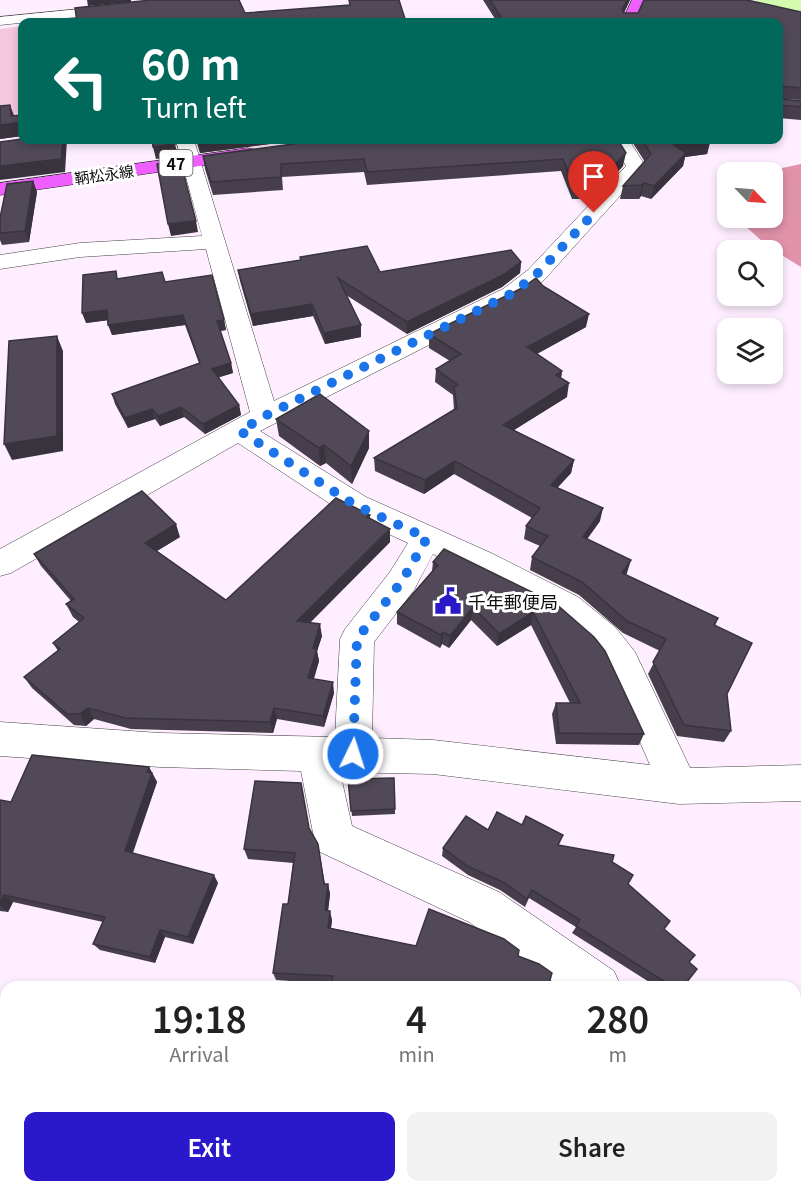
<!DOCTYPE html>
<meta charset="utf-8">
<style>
body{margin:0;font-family:Georgia,"Noto Sans JP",serif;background:#f2f2f2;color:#222;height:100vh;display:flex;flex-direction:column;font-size:22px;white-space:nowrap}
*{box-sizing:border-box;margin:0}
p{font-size:20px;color:#767676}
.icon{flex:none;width:33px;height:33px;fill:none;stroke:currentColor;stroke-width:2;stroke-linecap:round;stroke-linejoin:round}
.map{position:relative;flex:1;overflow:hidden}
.sheet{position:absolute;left:0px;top:981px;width:801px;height:212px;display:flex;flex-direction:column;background:#fff;border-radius:18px 18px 0 0;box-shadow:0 3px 9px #0003}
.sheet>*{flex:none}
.top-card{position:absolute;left:18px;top:18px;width:765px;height:126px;border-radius:12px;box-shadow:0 3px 9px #0003;background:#00695c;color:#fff;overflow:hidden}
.needle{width:39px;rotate:115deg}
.tools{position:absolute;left:717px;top:162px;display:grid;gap:12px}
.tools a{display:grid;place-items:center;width:66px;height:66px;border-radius:12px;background:#fff;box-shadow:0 3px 9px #0003;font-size:30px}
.pin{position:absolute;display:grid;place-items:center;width:51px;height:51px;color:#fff;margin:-62px -26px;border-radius:50% 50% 50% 0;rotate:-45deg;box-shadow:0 0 6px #0007}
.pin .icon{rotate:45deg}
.me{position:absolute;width:66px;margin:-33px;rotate:4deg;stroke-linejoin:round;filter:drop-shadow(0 0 4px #0008)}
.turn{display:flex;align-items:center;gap:21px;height:126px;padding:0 24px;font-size:27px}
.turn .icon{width:78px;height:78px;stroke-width:2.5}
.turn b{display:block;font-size:42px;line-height:51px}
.eta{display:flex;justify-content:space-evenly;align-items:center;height:102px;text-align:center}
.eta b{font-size:36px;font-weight:600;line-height:42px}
.cta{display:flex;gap:12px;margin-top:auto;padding:12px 24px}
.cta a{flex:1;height:69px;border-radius:12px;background:#2a19ca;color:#fff;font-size:24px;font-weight:600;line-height:69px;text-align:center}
.cta a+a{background:#f2f2f2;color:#222}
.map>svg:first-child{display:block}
</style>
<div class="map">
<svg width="801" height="1192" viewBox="0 0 801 1192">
<rect width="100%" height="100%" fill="#feeeff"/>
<g fill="#e092aa">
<polygon points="801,164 801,267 770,248 736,218 772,218 772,172 764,172"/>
<polygon points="6,1009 6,1186 423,1186 424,1192 0,1192 0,1010"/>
</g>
<polygon fill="#f4c7de" points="22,26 22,113 0,116 0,29"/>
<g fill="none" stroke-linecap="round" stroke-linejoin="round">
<polygon fill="#d3fcae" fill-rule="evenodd" points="756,0 801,0 801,14 759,5"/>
<defs>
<g id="minor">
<polygon points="120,5 127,9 125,12 0,25 0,17"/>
<path d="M176,140H194L274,401L503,289L528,270L626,166L611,140H629L646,167L544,280L519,299L260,431L366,497L491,553L578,597L616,628L635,652L690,768L801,765V801L679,804L433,774L340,772L352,826L499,892L614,971L621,987H560L469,922L320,852L314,838L301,771L160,767L0,756V722L160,733L335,737L340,639L345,629L390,572L408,543L344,513L238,443L11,573L0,576V549L250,412L206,249L80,257L0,269V255L80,243L202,236ZM433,554L554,615L592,648L609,671L650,765L433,740L372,738L374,642L414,590Z"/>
<polygon points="795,1161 801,1164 801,1192 768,1192 766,1186 795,1186"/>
<polygon points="650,1186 702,1186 704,1192 652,1192"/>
</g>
<g id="major">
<polygon points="632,0 646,0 636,22 622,22"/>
<polygon points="248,148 255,150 258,154 255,158 0,195 0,183"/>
</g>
</defs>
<use href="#minor" stroke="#414141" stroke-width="1"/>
<use href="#major" stroke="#1f1f1f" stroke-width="1"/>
<use href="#minor" fill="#fff" fill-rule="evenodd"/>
<use href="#major" fill="#ef5eff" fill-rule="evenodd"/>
</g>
<g fill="#463f4b">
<polygon points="483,0 630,0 624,13 801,12 801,100 780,99 801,101 801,120 778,118 778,22 497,22"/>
<polygon points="10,105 13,116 22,123 22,136 0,139"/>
<polygon points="196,140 301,140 200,153"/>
<polygon points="618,140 623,166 592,199 572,199 561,171 367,185 364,172 282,177 283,190 213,195 205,169 203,156"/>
<polygon points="631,140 708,140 710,142 707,154 685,157 683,166 651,199 641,196 639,199 620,199 623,186 645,162"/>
<polygon points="33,181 37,192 29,242 2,245 0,240 0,218"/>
<polygon points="300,257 380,272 521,262 520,273 502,287 407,334 346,295 361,337 325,344 313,316 253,326 240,281 238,270 300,260"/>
<polygon points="118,278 165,281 224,320 226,330 220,331 231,363 233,373 218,377 239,405 241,415 205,434 184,417 160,426 155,419 128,428 115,404 112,394 199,363 185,325 112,335 108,320 86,323"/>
<polygon points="543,286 586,327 537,354 562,371 561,378 567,397 514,430 574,460 571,473 557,488 600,521 587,539 627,573 626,575 718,618 715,626 727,694 731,731 724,742 677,736 648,674 660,651 623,633 579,595 530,570 532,557 540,546 524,539 526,526 532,518 454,474 424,494 375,471 374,458 454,410 453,395 435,382 436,369 450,361 429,348 429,334"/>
<polygon points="276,419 369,448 352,484 326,463 320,466 279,436"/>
<polygon points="370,515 370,519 390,542 310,623 322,636 317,651 319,661 314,679 334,693 324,727 277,719 273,733 131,729 94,719 86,726 74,725 32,688 24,677 58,651 53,643 79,622 73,617 66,604 71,601 41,566 34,554 180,537 157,551 226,600"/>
<polygon points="433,562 556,604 644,734 639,745 556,744 552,714 556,703 570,703 531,625 497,646 471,620 449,648 442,644 440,648 397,624 397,612 432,571"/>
<polygon points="149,767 157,782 133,853 218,883 193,944 165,937 155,963 100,950 93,944 103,922 13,902 8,912 0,911 0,800 11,802"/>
<polygon points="394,778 395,814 352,816 348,779"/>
<polygon points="310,829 320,855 325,884 328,884 330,894 328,911 332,920 331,928 416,946 504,939 332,984 276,980 273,973 288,904 293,863 248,859 244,849"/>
<polygon points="488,830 559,845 612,862 628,884 664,929 689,962 683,987 657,987 572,933 576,927 529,898 525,907 500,890 468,875 442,856 443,848"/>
<polygon points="801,1061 801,1094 795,1088 795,1069"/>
</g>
<g fill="#39333d">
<polygon points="87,0 131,0 131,2 88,6"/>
<polygon points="627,0 630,0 620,21 622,10"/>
<polygon points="10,105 22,136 0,139 0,125 11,116"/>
<polygon points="63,140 67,140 65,172 0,180 0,166"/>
<polygon points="206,140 301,140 200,153 198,141"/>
<polygon points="710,142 707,154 685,157 683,166 651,199 654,186 674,145"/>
<polygon points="175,144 178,156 156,159 153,147"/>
<polygon points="626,153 623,166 592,199 594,186"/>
<polygon points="33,181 37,192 29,242 25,231"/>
<polygon points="644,183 641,196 639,199 642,185"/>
<polygon points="196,221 198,232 171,236 168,224"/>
<polygon points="521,262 520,273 502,287 407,334 407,322"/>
<polygon points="312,304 313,316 253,326 251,314"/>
<polygon points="107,310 110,320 86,323 82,313"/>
<polygon points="589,314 586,327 525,360 527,347"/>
<polygon points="183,315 185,325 112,335 108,325"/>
<polygon points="224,320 226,330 219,331 217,321"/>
<polygon points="361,325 361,337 325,344 324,333"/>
<polygon points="57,336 63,351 63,451 12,460 4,444"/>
<polygon points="231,363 233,373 214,379 212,369"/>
<polygon points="562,371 560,384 556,375"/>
<polygon points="569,383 567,397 501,438 503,425"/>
<polygon points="239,405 241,415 205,434 203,424"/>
<polygon points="181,407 184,417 160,426 158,416"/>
<polygon points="152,409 155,419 128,428 125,418"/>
<polygon points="369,431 369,448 352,484 351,466"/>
<polygon points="324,445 326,463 320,466 319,448"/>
<polygon points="574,460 571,473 548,498 551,485"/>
<polygon points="455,461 454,474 424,494 425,480"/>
<polygon points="603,508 600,521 580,549 583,537"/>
<polygon points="176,524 180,537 150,555 145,543"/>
<polygon points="390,529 390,542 299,633 297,621"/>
<polygon points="631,560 627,573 618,585 622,573"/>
<polygon points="473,607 471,620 449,648 450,636"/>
<polygon points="533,612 531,625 497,646 499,634"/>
<polygon points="320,624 322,636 317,651 319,661 310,689 308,678 313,648"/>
<polygon points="443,632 442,644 440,648 441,635"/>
<polygon points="333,682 334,693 324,727 323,716"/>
<polygon points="88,708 94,719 86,726 80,714"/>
<polygon points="274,708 277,719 273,733 270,722"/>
<polygon points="149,767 157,782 130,859 125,851"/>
<polygon points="214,875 218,883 193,944 188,937"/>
<polygon points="328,884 330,894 327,919 325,910"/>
<polygon points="4,895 13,902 8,912 0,905"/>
<polygon points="330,911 332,920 330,936 328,928"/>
<polygon points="160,930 165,937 155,963 150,957"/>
</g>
<g fill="#514957" stroke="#39333d" stroke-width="1.5">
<polygon points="151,0 239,0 245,13 350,5 349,0 399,0 406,22 77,22 75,8"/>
<polygon points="490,0 627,0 622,10 624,13 638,13 644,0 747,0 801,12 801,88 780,86 780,99 801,101 801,107 778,105 778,22 504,22"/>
<polygon points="10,105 11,116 20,115 21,124 22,124 22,125 20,125 17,123 0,125 0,106"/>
<polygon points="22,139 63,140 61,159 0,166 0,142"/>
<polygon points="152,140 174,140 175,144 153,147"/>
<polygon points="322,140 618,140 626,153 594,186 574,186 563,159 367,172 364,159 281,164 281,177 211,182 203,156"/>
<polygon points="642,140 708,140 710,142 674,145 686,153 654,186 644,183 642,185 623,186 651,154"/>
<polygon points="180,160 196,221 168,224 157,164"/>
<polygon points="33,181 25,231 0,233 0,218 7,184"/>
<polygon points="367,246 380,272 511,250 521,262 503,275 407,322 338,278 361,325 324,333 312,304 251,314 238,270 301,260 300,257"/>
<polygon points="116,271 117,279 162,272 165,282 212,275 224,320 217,321 231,363 212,369 239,405 203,424 181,407 158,416 152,409 125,418 112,394 200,363 183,315 108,325 107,310 82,313 83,275"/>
<polygon points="536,278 543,286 589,314 527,347 562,371 556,375 569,383 503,425 574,460 551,485 603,508 583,537 631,560 622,573 718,618 714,625 752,643 727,694 731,731 684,725 653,662 666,639 627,621 582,582 532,557 548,536 526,526 540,508 455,461 425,480 374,458 457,408 454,387 458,385 436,369 461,354 429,334 522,288"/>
<polygon points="57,336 57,436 4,444 9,341"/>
<polygon points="320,394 369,431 351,466 324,445 319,448 276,419"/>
<polygon points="142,491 176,524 145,543 226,600 336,498 370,515 367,517 390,529 297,621 320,624 313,648 317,649 308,678 333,682 323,716 274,708 270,722 125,718 88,708 80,714 67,714 24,677 60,649 53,643 84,618 66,604 74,599 34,554"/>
<polygon points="444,549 556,604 594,637 605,651 644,734 559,733 556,703 580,703 533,612 499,634 473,607 450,636 443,632 441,635 397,612 438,565 433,562"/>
<polygon points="32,755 149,767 147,772 152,773 125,851 214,875 188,937 160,930 150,957 93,944 105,917 4,895 0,904 0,800 11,802"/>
<polygon points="394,778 395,809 351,811 348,779"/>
<polygon points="255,781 301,783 309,828 318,844 324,884 328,884 325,910 330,911 328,928 416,946 429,909 504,939 519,950 518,956 539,964 552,973 548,987 331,987 333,976 273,973 283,904 288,904 295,853 244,849"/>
<polygon points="497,812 522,825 526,816 563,835 558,845 614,855 612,862 633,875 628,884 670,921 664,929 695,955 689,962 697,969 683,987 673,987 576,926 580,920 532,890 527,899 503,882 469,867 443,848 466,816 488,830"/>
<polygon points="801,1070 801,1079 797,1075"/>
</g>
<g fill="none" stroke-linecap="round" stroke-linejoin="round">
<polyline stroke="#1a73e8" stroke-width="10" stroke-dasharray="0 18" points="353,754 357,639 402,581 427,538 355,505 240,431 265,416 511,294 536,275 594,213"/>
</g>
<defs>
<symbol id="civic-bare" viewBox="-9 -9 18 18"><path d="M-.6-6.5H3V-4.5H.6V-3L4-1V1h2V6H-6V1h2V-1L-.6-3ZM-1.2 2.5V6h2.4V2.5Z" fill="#2a19ca" stroke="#fff" stroke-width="2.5" paint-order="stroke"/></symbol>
</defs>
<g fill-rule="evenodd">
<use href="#civic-bare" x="429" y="582" width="38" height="38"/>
</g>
<g text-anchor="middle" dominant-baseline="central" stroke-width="6" stroke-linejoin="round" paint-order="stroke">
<g font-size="15" fill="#0e0e0e" stroke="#fff">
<text transform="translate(104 174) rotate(-8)">鞆松永線</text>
</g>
<rect fill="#fff" stroke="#565656" stroke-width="1.5" x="159.5" y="150" width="33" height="26" rx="4.5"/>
<g font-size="16" font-weight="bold" fill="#0e0e0e">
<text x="176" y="163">47</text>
</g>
<g font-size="18" fill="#0e0e0e" stroke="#fff" text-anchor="start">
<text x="468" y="601">千年郵便局</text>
</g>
</g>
</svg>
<div class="tools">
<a><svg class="needle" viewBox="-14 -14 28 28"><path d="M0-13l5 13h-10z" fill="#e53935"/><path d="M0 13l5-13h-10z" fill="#767676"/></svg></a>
<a><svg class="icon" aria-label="search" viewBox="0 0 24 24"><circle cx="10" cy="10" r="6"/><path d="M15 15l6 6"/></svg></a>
<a><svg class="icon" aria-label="layers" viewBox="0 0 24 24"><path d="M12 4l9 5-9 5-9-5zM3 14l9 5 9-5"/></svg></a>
</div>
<div class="pin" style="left:594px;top:213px;background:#d93025"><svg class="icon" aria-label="arrive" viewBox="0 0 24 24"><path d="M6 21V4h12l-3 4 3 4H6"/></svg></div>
<svg class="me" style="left:353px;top:754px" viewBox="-20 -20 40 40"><circle r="17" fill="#1a73e8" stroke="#fff" stroke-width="3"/><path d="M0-11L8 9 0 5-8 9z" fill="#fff"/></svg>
<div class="top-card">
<div class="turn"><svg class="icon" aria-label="left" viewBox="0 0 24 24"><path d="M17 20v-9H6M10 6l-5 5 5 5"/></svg><div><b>60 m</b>Turn left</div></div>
</div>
<section class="sheet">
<div class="eta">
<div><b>19:18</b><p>Arrival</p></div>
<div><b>4</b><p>min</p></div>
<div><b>280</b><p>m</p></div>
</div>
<div class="cta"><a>Exit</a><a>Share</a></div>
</section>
</div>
